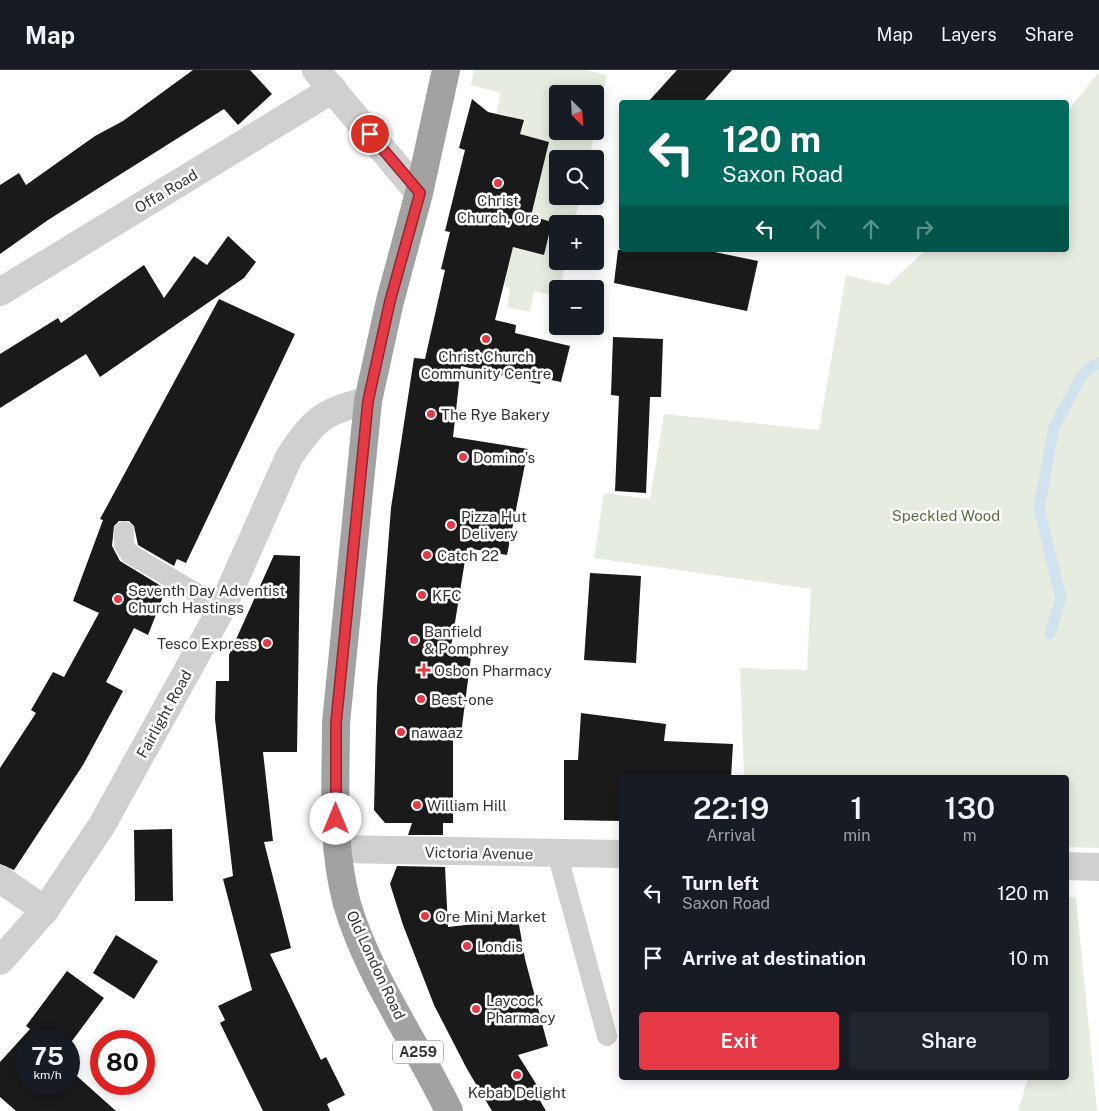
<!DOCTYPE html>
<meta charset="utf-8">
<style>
body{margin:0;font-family:"Public Sans",sans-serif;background:#20242c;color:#f1f3f6;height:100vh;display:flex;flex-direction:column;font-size:19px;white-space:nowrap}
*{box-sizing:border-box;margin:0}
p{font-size:16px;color:#9ea1a6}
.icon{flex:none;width:28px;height:28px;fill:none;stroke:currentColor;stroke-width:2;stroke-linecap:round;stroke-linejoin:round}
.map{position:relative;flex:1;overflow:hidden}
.drawer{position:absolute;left:619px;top:705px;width:450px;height:305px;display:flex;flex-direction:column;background:#171b24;border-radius:5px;box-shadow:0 2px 12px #0003}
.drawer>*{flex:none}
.top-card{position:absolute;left:619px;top:30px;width:450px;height:152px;border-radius:5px;box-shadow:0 2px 12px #0003;background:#00695c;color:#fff;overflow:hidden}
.needle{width:32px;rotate:156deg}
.buttons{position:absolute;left:549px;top:15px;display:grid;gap:10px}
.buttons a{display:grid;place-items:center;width:55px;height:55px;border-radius:5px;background:#171b24;box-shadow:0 2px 12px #0003;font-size:25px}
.speed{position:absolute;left:15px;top:960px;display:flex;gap:10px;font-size:25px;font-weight:700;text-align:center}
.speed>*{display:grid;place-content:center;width:65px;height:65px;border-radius:50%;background:#171b24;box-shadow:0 2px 12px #0003;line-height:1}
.speed small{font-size:12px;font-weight:400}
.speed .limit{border:8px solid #d22;background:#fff;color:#111}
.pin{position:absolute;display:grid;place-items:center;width:42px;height:42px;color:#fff;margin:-21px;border:2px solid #fff;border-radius:50%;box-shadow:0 1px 5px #0007}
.me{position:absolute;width:55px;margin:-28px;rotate:0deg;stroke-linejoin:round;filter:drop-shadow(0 0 4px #0008)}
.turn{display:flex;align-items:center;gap:18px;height:105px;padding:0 20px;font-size:22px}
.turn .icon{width:65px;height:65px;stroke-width:2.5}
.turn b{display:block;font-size:35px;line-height:42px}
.lanes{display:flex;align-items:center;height:48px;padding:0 20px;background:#0003;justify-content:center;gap:25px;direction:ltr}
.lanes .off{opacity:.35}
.eta{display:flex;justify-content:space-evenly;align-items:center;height:85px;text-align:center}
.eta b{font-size:30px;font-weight:600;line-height:35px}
.action{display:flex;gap:10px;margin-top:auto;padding:10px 20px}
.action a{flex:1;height:58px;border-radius:5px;background:#e63946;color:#fff;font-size:20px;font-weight:600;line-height:58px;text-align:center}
.action a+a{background:#20242c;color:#f1f3f6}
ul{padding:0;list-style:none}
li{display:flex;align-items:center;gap:15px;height:65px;padding:0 20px}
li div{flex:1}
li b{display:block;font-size:19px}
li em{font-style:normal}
header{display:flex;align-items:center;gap:30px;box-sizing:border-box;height:70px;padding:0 25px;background:#171b24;border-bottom:1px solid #363941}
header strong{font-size:24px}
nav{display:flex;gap:28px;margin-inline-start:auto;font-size:18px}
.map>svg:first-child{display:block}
</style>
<header>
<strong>Map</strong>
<nav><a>Map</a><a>Layers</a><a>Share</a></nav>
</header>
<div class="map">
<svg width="1099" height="1041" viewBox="0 0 1099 1041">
<rect width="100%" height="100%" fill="#fff"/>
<g fill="#e6ecdf">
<polygon points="474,0 586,0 607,5 595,60 595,24 558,24 558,61 595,61 589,89 558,89 558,126 580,126 574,154 558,154 558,191 566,191 560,219 558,219 557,226 534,221 530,242 507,237 510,219 504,215 513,177 544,185 552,152 531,146 549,72 520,64 524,50 496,43 501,23 471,15"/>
<polygon points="1099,2 1099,778 1066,777 1066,708 744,707 740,598 807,600 811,519 594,488 604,423 650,429 664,344 819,360 846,205 888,215 926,180 1066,180 1066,43"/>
<polygon points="1066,827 1076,827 1097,1041 1018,1041 1028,1008 1066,1008"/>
</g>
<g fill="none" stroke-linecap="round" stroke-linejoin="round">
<polyline stroke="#cfe2ee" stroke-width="11" points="1050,564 1061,528 1039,438 1054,357 1082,305 1089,298 1099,293"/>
</g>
<g fill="#1a1a1a">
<polygon points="193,0 250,0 272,24 238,55 224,39 48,150 0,184 0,115 19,103 26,115 95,66 123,51"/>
<polygon points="677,0 732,0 703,32 648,32"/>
<polygon points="472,29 488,42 524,50 520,64 549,72 531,146 552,152 544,185 513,177 495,250 516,255 515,263 570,276 561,312 541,308 540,314 461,296 453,367 528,379 507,485 467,478 451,577 472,579 461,664 453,663 453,753 443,753 443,765 408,765 412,753 385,753 374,740 377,617 391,438 414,288 425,289 445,200 441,199 450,162 445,161 465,80 459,78"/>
<polygon points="228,166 256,192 244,208 100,307 86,284 0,338 0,284 58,248 61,253 144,195 164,228 194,186 207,195"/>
<polygon points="618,180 705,180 758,191 747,241 614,213"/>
<polygon points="219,229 295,264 186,493 177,489 174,496 138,475 134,456 129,451 119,451 114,456 112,476 120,491 166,519 148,565 134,558 106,612 123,621 83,695 14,800 0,794 0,698 36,643 31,640 53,602 64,607 99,543 73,531 103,450 100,449"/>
<polygon points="613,267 663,269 661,327 650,327 646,423 615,421 619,326 611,325"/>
<polygon points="274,485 300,486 297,682 263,682 273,771 264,772 291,878 270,884 321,990 326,987 345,1025 327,1034 330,1041 263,1041 220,953 225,950 218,936 252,920 223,809 233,806 215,649 216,611 229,611 229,585"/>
<polygon points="590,503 641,506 636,593 584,590"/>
<polygon points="581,643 666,654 664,671 733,674 731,708 621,708 621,751 564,750 564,690 578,690"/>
<polygon points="172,759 173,831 135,831 134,760"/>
<polygon points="397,796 445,797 448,857 518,849 525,889 548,976 518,985 538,1017 534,1020 546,1041 492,1041 467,999 434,935 403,855 390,814"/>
<polygon points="116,865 158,891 134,929 93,903"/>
<polygon points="67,901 104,928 69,975 69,971 26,971 26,1014 69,1014 69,999 116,1041 16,1041 0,1027 0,992 30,959 26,956"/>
</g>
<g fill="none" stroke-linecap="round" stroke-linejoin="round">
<g stroke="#d0d0d0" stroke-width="20">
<polyline points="124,461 124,475 130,484 222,538"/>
<polyline points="557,783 607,966"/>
</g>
<g stroke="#d0d0d0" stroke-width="28">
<polyline points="316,0 419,123"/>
<polyline points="0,222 333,19"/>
<polyline points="337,779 621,784"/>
<polyline points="1066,796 1099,797"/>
<polyline points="0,809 45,840"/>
</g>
<path stroke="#d0d0d0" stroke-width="28" d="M0,891L45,840L102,755L222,538L289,387C314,350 324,340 368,331"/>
<path stroke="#a2a2a2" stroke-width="28" d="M446,0L419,123L390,231L368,331L336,653C336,713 331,775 347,834C369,908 416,972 449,1041"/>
</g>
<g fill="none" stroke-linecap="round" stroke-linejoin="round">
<defs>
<polyline id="route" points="336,749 336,653 368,331 390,231 420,123 370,64"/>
</defs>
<use href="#route" stroke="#96252e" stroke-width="12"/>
<use href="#route" stroke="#e63946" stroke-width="9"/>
</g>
<g fill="#e63946" stroke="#fff" stroke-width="2">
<circle cx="498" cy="113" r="5"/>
<circle cx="486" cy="269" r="5"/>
<circle cx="431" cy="344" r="5"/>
<circle cx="463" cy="387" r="5"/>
<circle cx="451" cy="455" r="5"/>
<circle cx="427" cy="485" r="5"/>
<circle cx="422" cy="525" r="5"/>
<circle cx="118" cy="529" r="5"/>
<circle cx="414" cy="570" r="5"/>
<circle cx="267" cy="573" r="5"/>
<path d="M421.5 592.5h5v5h5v5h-5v5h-5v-5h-5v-5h5z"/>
<circle cx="421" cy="629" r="5"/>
<circle cx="401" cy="662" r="5"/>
<circle cx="417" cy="735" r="5"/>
<circle cx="425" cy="846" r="5"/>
<circle cx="467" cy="876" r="5"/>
<circle cx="476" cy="939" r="5"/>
<circle cx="517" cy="1005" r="5"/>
</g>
<g text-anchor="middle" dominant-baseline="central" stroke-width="5" stroke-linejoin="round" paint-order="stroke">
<rect fill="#fff" stroke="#707070" stroke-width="1" x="393" y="970.5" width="50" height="23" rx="4"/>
<g font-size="14" font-weight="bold" fill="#333">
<text x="418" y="982">A259</text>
</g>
<g font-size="15" fill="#333" stroke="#fff">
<text transform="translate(166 121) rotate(-31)">Offa Road</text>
<text transform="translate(164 644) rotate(-61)">Fairlight Road</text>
<text transform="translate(479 783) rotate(1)">Victoria Avenue</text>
<text transform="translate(376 895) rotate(65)">Old London Road</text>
</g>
<g font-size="15" fill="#333" stroke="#fff" text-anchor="start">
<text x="498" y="130" text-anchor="middle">Christ<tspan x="498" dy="17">Church, Ore</tspan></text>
<text x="486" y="286" text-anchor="middle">Christ Church<tspan x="486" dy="17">Community Centre</tspan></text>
<text x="441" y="344">The Rye Bakery</text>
<text x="473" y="387">Domino's</text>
<text x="461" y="446">Pizza Hut<tspan x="461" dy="17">Delivery</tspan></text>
<text x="437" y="485">Catch 22</text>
<text x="128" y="520">Seventh Day Adventist<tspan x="128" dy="17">Church Hastings</tspan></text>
<text x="432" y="525">KFC</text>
<text x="424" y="561">Banfield<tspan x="424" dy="17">&amp; Pomphrey</tspan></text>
<text x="257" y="573" text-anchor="end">Tesco Express</text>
<text x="434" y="600">Osbon Pharmacy</text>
<text x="431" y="629">Best-one</text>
<text x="411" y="662">nawaaz</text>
<text x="427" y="735">William Hill</text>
<text x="435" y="846">Ore Mini Market</text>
<text x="477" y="876">Londis</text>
<text x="486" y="930">Laycock<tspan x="486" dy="17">Pharmacy</tspan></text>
<text x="517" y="1022" text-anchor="middle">Kebab Delight</text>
</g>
<g font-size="15" fill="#56703f" stroke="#fff">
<text x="946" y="445">Speckled Wood</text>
</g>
</g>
</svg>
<div class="buttons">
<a><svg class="needle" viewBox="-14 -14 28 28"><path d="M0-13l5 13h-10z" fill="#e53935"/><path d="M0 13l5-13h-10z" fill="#9ea1a6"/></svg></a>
<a><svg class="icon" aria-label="search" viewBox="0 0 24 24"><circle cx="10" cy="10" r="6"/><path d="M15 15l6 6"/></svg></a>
<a>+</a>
<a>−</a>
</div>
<div class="speed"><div>75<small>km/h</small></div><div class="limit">80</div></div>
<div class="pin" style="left:370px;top:64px;background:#d93025"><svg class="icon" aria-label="arrive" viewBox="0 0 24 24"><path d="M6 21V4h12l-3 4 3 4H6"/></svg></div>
<svg class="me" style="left:336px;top:749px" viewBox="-20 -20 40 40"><circle r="19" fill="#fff"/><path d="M0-13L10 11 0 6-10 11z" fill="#e63946"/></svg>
<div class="top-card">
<div class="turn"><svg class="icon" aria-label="left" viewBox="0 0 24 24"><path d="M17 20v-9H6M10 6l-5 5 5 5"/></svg><div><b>120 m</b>Saxon Road</div></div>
<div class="lanes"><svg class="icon" aria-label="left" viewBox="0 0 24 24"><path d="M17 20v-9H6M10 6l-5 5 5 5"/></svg><svg class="icon off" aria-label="ahead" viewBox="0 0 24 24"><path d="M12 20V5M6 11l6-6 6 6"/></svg><svg class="icon off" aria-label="ahead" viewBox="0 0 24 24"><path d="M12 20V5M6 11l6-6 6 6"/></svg><svg class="icon off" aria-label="right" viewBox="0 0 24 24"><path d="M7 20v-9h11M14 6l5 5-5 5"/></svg></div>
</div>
<section class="drawer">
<div class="eta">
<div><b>22:19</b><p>Arrival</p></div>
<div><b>1</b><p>min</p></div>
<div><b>130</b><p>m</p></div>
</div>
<ul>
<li><svg class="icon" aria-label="left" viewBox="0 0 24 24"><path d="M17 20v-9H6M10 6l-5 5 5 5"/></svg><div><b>Turn left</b><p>Saxon Road</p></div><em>120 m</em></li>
<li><svg class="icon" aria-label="arrive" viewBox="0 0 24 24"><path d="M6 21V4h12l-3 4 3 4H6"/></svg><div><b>Arrive at destination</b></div><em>10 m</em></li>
</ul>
<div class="action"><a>Exit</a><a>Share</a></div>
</section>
</div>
